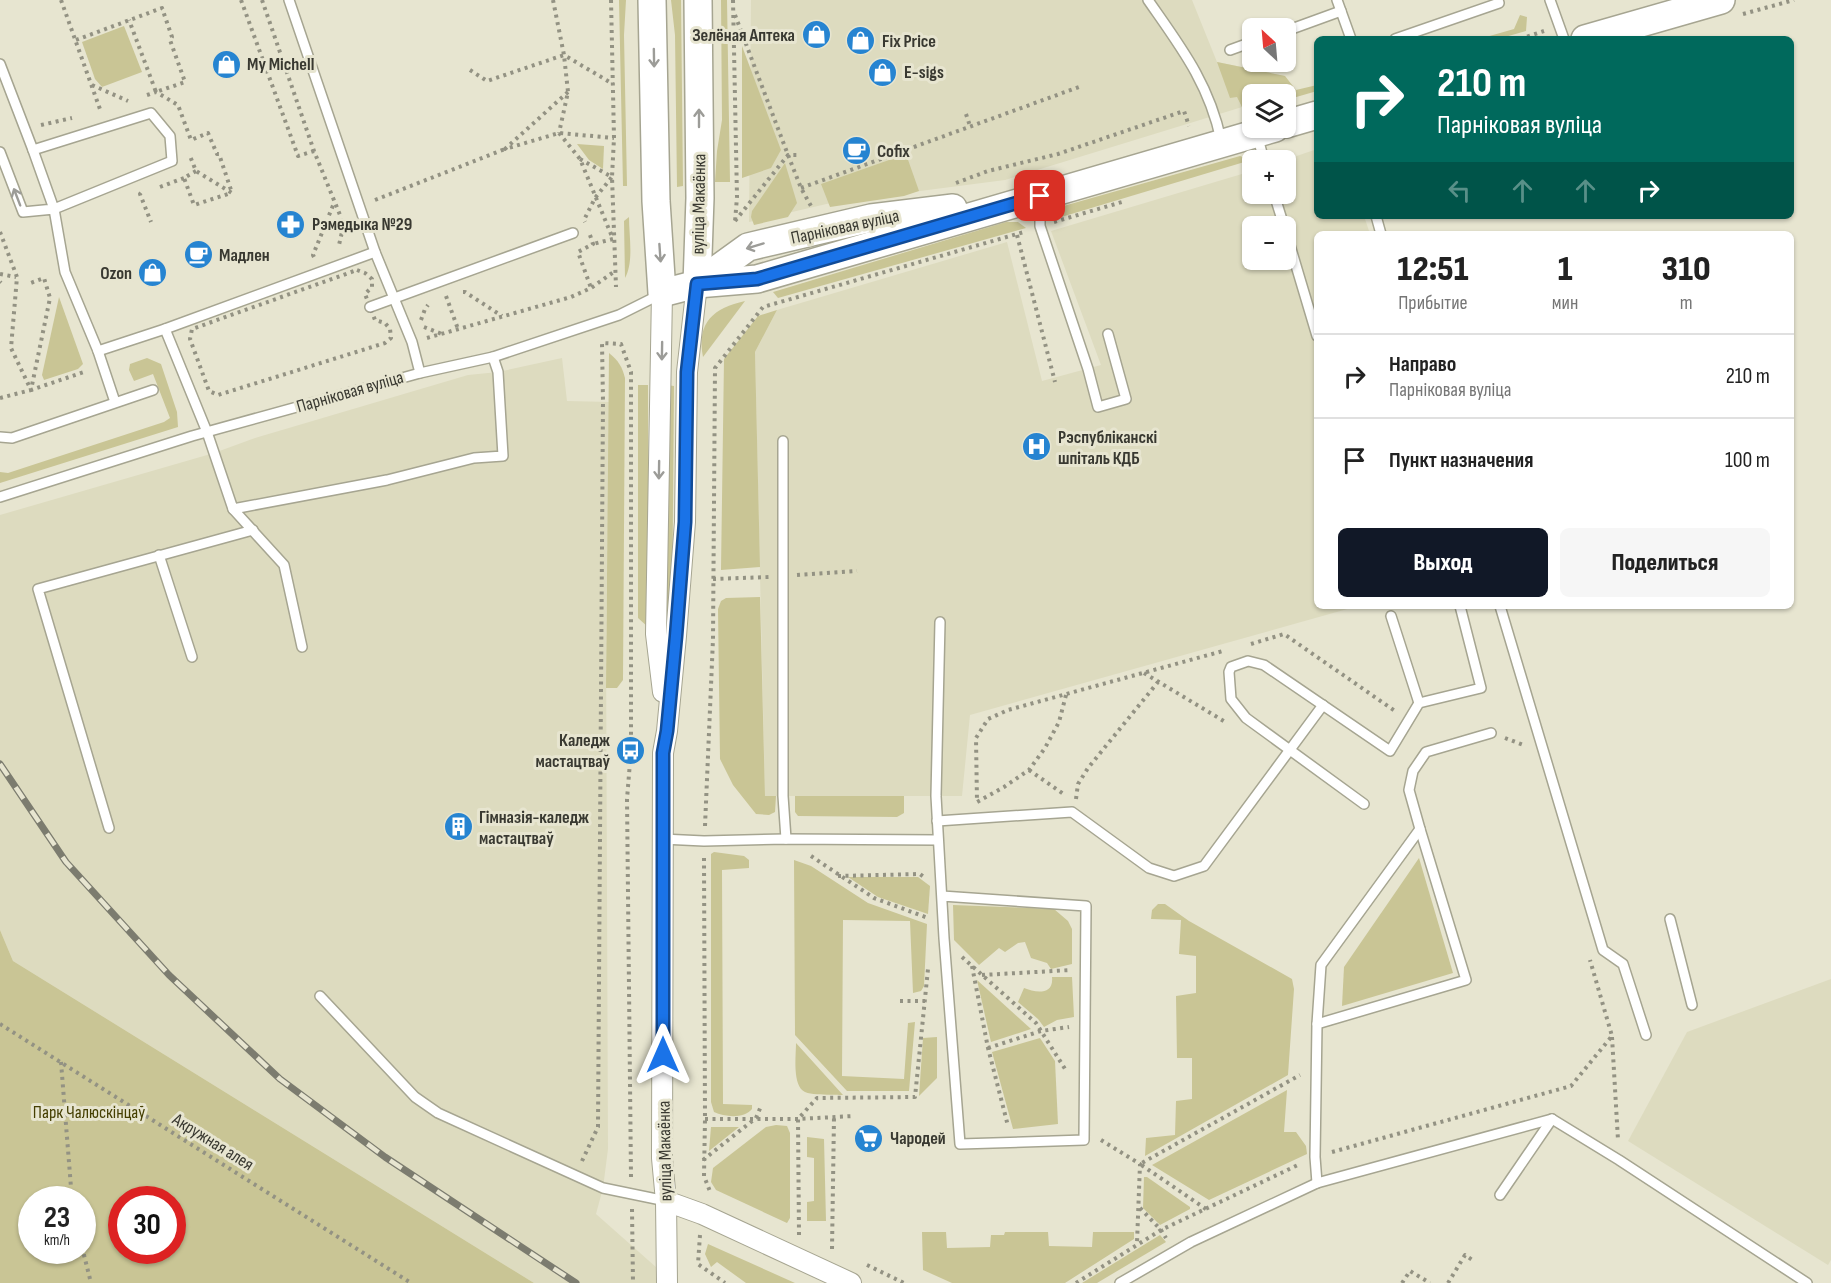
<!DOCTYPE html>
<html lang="ru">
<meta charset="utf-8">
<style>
body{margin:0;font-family:"Sofia Sans Condensed",sans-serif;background:#f6f6f6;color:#222;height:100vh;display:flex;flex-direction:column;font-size:22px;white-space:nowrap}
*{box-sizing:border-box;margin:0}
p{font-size:20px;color:#767676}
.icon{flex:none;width:33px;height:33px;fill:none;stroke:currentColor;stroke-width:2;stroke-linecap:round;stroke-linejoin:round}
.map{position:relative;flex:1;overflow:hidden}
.drawer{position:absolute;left:1314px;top:231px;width:480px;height:378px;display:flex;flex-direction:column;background:#fff;border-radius:9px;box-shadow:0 2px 4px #0004}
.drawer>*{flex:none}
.banner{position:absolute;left:1314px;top:36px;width:480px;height:183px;border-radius:9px;box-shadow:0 2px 4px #0004;background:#00695c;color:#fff;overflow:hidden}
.needle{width:39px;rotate:334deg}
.fabs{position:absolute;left:1242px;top:18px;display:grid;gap:12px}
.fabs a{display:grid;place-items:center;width:54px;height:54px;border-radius:9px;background:#fff;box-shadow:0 2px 4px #0004;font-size:30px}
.speed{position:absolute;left:18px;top:1186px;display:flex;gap:12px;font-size:30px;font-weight:700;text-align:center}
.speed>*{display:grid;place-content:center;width:78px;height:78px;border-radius:50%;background:#fff;box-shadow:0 2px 4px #0004;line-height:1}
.speed small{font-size:15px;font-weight:400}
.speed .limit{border:9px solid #d22;background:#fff;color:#111}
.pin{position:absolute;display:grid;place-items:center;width:51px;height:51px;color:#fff;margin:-26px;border-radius:12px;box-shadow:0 3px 9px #0006}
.me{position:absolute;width:66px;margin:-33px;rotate:0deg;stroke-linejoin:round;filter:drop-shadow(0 0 4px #0008)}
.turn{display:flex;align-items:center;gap:21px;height:126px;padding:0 24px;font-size:27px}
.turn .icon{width:78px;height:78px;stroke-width:2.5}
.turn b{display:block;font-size:42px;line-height:51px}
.lanes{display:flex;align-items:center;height:57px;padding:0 24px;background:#0003;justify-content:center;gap:30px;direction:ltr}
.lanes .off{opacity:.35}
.eta{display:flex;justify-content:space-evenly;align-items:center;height:102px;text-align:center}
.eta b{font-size:36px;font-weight:800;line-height:42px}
.action{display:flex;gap:12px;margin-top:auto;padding:12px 24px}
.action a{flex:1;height:69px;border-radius:9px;background:#111827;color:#fff;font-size:24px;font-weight:800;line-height:69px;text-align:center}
.action a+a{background:#f6f6f6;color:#222}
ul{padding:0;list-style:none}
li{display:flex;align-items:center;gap:18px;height:84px;padding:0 24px;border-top:2px solid #e0e0e0}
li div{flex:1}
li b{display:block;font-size:22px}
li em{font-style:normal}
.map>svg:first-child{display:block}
</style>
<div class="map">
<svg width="1831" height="1283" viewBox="0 0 1831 1283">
<rect width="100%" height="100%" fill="#e7e5d0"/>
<g fill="#dddbbf" fill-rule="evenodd">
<polygon points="751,0 1192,0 1217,62 1285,76 1252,94 1252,104 1005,180 835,202 749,222"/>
<path d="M1317,149V216H1364L1370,234H1317V606H1358L970,715L962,796H765L755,352L777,310L1007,242L1042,381L1101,365L1051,231L1252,171V194H1286L1285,160ZM1252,226H1286V260H1252Z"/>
<polygon points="562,358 567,401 610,402 606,634 608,1149 603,1188 596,1214 674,1283 534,1283 13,961 0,930 0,515 214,453 255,438 468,375 498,372"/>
<polygon points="1831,979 1831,1260 1828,1265 1628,1141 1687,1032"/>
</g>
<g fill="#c9c595" fill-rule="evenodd">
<polygon points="619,0 626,0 624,35 627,186 623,186"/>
<polygon points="671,0 681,0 683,186 677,187 675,35"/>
<polygon points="721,0 727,0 730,182 715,182 717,151 722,120"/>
<polygon points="1520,15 1527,17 1526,31 1498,39 1479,39 1514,29"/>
<polygon points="124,26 142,72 102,87 95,79 82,42"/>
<polygon points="742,46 781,150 771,168 742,178"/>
<polygon points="1217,62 1285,76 1296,90 1317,85 1317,91 1286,100 1286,94 1252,94 1252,110 1249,111 1242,107 1237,97 1230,98"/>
<polygon points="577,144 604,146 603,169 589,160"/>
<polygon points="906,154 919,191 904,196 830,207 821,184"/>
<polygon points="1240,156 1251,160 1048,221 1051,215 1060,207"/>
<polygon points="785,163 797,203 788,217 754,225 751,217 752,211"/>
<path d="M629,217C629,236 634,262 625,278L624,221Z"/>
<polygon points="1006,222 1018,222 1026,228 778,298 773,292"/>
<polygon points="59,297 83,364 78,369 44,380 42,375"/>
<path d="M745,301L703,357C696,322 714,308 745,301Z"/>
<polygon points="777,310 755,352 760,567 721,570 724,359 758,316"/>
<path d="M609,353C619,361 622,367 625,378L623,680L617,688H606Z"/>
<polygon points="147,358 161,364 177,412 178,427 0,483 0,472 8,473 164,422 170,418 153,374 134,381 129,370 130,364"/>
<polygon points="638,385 648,385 648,627 638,618"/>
<polygon points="666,385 674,386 672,627 665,626"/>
<polygon points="760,597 765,796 776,796 775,812 769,815 756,814 733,785 720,759 718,609 721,601 726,598"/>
<polygon points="795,796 904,796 904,813 897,817 798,816 795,812"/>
<path d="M714,852L744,856L749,860V868L722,870L723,1104L752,1105V1109C744,1119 725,1117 714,1112L711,1102V854Z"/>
<polygon points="1419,858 1453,973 1342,1006 1344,967"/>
<polygon points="794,860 811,866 868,903 927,924 924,986 921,991 913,993 910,921 843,920 842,1076 904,1079 908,1023 915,1022 909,1091 847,1091 795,1035"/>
<polygon points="848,877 918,877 930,886 928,914 878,897"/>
<polygon points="1158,904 1165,904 1189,921 1292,979 1294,989 1288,1075 1145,1156 1146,1138 1175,1135 1176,1101 1192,1099 1192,1058 1177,1058 1176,996 1196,993 1196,956 1179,954 1181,920 1151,919 1152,910"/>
<polygon points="953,905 1054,909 1068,921 1072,929 1072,964 1051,969 1047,963 1031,958 1025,942 1018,943 1005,952 999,948 979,965 954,940"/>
<path d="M0,930L13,961L534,1283H0ZM32,1200H82V1251H32ZM122,1200H172V1251H122Z"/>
<path d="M1052,977H1072L1074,1017L1057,1020L1044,1027L1038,1019L1018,1002L1024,988C1036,993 1054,995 1052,977Z"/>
<polygon points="977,980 1031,1029 991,1042"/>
<polygon points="937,1037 937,1078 919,1096 923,1038"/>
<polygon points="1040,1038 1055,1061 1058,1124 1013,1129 992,1052"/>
<path d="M796,1043L843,1095C832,1094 815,1096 805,1092C792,1086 796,1055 796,1043Z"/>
<polygon points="1287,1090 1284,1132 1296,1132 1306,1146 1307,1154 1209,1200 1152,1165"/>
<polygon points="776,1125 787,1126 790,1133 790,1218 787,1223 716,1190 711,1182 713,1168 766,1127"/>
<polygon points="711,1127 739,1127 709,1151"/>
<polygon points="807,1137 824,1139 826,1221 807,1221 807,1202 814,1201 814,1158 807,1157"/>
<polygon points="1144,1177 1147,1177 1190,1207 1190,1209 1160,1225 1143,1208"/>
<polygon points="922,1232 946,1232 947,1248 990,1247 991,1235 1004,1235 1005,1232 1048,1232 1049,1246 1092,1247 1093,1232 1134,1232 1134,1239 1065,1283 952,1283 923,1270"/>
<polygon points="1160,1235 1166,1242 1097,1283 1082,1283"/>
<polygon points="708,1244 795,1283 746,1283 717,1262 711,1267 705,1254"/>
</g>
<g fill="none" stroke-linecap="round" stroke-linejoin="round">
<defs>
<g id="lane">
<polyline points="289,0 375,252 412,342 420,373"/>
<path d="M1148,0C1180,46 1209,83 1221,140"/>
<polyline points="1337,0 1351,39"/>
<polyline points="1550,0 1564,39"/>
<polyline points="1286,31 1341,11"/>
<polyline points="1395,39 1499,3 1498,0"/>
<polyline points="1230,50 1252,42"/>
<polyline points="0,64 33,150"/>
<polyline points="1257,135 1264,160"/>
<polyline points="0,152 23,212 54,209 172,161 170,136 151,113 33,150 54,209 65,272 98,351 115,402"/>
<polyline points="1274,194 1284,226"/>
<polyline points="1040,199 1040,226 1088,369 1098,407 1126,399 1108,334"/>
<polyline points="1376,216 1381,234"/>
<polyline points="1286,232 1317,336"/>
<polyline points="370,307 573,233"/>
<polyline points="165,329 207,432 233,509 387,480 474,458 503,456 498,372 493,357"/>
<polyline points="98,351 165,329 375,252"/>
<polyline points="0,437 12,438 153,390"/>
<polyline points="783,441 783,796 786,839"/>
<polyline points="0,497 192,436 420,373 493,357 619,315 659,295"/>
<polyline points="233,509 284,565 302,647"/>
<polyline points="159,555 192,657"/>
<polyline points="1500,606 1603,950 1623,964 1646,1035"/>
<polyline points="1391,616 1419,703"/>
<polyline points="940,622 936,796 944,938 960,1144 1084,1140 1086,906 942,896"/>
<polyline points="1364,804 1246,718 1231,699 1229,672 1231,667 1248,661 1264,665 1390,751 1419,703 1481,688 1460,606"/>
<polyline points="937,821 1072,812 1149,868 1174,876 1204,866 1323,705"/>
<polyline points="109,828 38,589 253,530"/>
<polyline points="662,839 704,841 786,839 938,840"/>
<polyline points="1670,919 1692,1005"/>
<polyline points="320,996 415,1097 438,1113 603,1188 666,1201"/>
<polyline points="1317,1024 1466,980 1420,829"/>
<polyline points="1317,1183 1315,1157 1317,1024 1321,965 1420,829 1409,790 1413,771 1426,752 1491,733"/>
<polyline points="1500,1195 1552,1119"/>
<polyline points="1120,1283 1191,1242 1317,1183 1552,1119 1619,1160 1807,1283"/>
</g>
<g id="street">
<polyline points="662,293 656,634 663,692"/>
<polyline points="666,1201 702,1214 851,1283"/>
<polyline points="667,1283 666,1201 662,1158 663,753 667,731 676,636 685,522 687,372 697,284"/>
</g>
<g id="secondary">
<polyline points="652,0 656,201 662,293 697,284 757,279 1275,128"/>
<polyline points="1585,39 1721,0"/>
<polyline points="1286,124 1317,115"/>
<polyline points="698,283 748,247 871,218 953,208"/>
<polyline points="697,284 700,198 698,0"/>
</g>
</defs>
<use href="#lane" stroke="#a6a591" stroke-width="12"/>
<use href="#street" stroke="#a6a591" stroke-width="22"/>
<use href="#secondary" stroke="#a6a591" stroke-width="30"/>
<g stroke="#939283" stroke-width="4" stroke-dasharray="3 4.5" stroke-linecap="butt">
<polyline points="61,0 101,112"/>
<polyline points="241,0 298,156 314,151"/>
<polyline points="262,0 314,151 340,215 342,232 339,245 337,246"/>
<polyline points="553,0 564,55 613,84"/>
<polyline points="611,0 614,138 612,177 616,287"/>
<polyline points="733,0 737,197 735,222 737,224"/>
<polyline points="1743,14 1794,0"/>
<polyline points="735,15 788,155 801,188 811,206"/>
<polyline points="1520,39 1544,31"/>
<polyline points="76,40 162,8 172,37 170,40 185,82 156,92 129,20"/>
<polyline points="470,70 487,81 564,55 568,92 559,133"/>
<polyline points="92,85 128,101"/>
<polyline points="568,92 505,149 559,133 614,138"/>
<polyline points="147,95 156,92 178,105 191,140 208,133 217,154 219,154 232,193 196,171 190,156"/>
<polyline points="966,114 970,126"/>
<polyline points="41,125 72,118"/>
<polyline points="559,133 580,159 613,239 593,244"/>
<polyline points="580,159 612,177 595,198 584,220 585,222"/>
<polyline points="196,171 184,178 194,205 231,193"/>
<polyline points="956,183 988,171 1058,154 1184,111 1189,126"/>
<polyline points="160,187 184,178"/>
<polyline points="801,188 1079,87"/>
<polyline points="141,193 140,194 151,222"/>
<polyline points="375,200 505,149"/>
<polyline points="735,221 788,155 798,155"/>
<polyline points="1054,222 1122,202"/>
<polyline points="0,232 17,277 11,348 31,390 87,371"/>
<polyline points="590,235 593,244 578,252 591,288"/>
<polyline points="1017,235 1055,382"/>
<polyline points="314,257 313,255 334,203"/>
<polygon points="357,270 365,273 372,279 372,287 365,294 375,320 385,323 390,329 391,338 385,343 218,395 209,391 190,339 192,329"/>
<polyline points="0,274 16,277"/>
<polyline points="0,282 1,283"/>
<polyline points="463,292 465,292 502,316"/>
<polyline points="446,296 458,329"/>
<polyline points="421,320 425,309 428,305"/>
<polyline points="424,327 442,334"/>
<polyline points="427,338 571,297 591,288 615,271"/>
<polyline points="0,398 31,390 50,298 44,278 28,284"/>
<polyline points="797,575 857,571"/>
<polyline points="713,579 769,577"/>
<polyline points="1251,644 1284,634 1395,711"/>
<polyline points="1144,673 1227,723"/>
<polyline points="1066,695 1059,722 1045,748 1029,770 1004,787 977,802 976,738 988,719 1008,710 1223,651"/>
<polyline points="1505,738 1526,746"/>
<polyline points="1029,770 1065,795"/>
<polyline points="1076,799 1078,784 1088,768 1158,682"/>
<polyline points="705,826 713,639 715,368 763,307 1024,232"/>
<polyline points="811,856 874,898 928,918"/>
<polyline points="704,858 705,1119 704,1176 711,1194"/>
<polyline points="838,876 920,874 924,877"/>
<polyline points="962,957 1036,1023 1067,1072"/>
<polyline points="972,966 988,1048 1008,1126"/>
<polyline points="982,975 1071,970"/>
<polyline points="900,1001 925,1001"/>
<polyline points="0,1024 411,1283"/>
<polyline points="1612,1037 1618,1140"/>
<polyline points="988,1048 1041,1031 1069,1027"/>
<polyline points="61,1062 72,1200"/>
<polyline points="705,1119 798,1119 854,1116"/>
<polyline points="1101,1140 1140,1164 1137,1243"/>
<polyline points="1332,1152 1571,1086 1612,1036 1590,960"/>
<polyline points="703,1160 756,1118 761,1106"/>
<polyline points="582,1161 598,1127 603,401 602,343 621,344 631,372 631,750 627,799 631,1177"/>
<polyline points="1140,1208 1161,1230 1166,1238"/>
<polyline points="632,1209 633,1283"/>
<polyline points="1206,1209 1140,1164 1300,1075"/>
<polyline points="700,1235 698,1264 725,1283"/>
<polyline points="799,1235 798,1119 817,1098 915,1097 928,969"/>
<polyline points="82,1247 91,1283"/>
<polyline points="832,1249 834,1117"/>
<polyline points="867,1265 904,1283"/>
<polyline points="1076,1283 1161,1230 1300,1164"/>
<polyline points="1402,1283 1410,1271 1430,1283"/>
<polyline points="1448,1283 1465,1255 1474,1261"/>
</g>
<use href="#lane" stroke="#fff" stroke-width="9"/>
<use href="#street" stroke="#fff" stroke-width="20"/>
<use href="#secondary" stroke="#fff" stroke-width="27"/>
<defs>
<polyline id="rail" points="0,764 66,862 169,975 280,1079 385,1157 576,1283"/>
</defs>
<use href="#rail" stroke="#7c7c6f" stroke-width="7"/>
<use href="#rail" stroke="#e7e5d0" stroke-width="4.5" stroke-dasharray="14" stroke-linecap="butt"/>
</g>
<defs><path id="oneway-shaft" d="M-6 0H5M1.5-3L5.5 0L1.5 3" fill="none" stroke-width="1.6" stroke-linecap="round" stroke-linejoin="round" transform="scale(1.5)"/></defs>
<g stroke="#9c9c98">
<use href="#oneway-shaft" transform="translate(654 58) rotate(89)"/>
<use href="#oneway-shaft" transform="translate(699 118) rotate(-90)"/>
<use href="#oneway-shaft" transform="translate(17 197) rotate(-111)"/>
<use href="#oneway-shaft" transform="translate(755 246) rotate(163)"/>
<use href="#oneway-shaft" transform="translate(660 253) rotate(86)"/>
<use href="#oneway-shaft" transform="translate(662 351) rotate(91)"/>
<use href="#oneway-shaft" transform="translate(659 470) rotate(91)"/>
</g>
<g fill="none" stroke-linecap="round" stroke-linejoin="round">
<defs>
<polyline id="route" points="663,1055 663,753 667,731 676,636 685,522 687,372 697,284 757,279 1040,196"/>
</defs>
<use href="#route" stroke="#114b97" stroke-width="15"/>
<use href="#route" stroke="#1a73e8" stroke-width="10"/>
</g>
<defs>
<symbol id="shop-disc" viewBox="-11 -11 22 22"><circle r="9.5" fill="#2684d1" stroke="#e7e5d0"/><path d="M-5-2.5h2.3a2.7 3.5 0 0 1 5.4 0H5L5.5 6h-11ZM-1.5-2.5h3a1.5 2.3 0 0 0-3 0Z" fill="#fff"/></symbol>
<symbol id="cafe-disc" viewBox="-11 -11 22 22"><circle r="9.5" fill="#2684d1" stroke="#e7e5d0"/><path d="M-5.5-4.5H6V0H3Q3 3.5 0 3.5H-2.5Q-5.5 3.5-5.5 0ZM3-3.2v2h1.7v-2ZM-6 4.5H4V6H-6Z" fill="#fff"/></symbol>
<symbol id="pharmacy-disc" viewBox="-11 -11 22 22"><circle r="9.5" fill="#2684d1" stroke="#e7e5d0"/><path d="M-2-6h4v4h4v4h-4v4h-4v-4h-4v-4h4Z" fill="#fff"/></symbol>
<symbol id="hospital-disc" viewBox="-11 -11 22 22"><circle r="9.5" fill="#2684d1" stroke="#e7e5d0"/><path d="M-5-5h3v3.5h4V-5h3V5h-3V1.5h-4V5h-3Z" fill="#fff"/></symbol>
<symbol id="bus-disc" viewBox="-11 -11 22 22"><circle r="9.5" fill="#2684d1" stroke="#e7e5d0"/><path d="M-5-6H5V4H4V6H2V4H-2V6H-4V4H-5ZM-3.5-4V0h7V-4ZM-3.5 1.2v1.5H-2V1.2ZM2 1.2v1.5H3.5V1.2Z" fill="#fff"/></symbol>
<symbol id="building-disc" viewBox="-11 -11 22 22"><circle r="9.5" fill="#2684d1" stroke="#e7e5d0"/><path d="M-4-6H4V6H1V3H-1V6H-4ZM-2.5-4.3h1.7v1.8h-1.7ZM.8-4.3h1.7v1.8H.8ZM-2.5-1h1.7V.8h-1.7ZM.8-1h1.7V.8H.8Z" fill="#fff"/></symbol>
<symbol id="supermarket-disc" viewBox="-11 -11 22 22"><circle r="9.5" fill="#2684d1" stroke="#e7e5d0"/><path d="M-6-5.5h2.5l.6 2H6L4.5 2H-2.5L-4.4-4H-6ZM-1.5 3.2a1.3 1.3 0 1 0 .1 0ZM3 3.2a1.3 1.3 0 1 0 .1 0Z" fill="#fff"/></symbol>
</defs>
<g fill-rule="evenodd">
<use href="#shop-disc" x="800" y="18" width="33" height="33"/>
<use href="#shop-disc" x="844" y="24" width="33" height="33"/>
<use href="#shop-disc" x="210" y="48" width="33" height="33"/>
<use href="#shop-disc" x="866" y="56" width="33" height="33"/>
<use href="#cafe-disc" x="840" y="134" width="33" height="33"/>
<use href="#pharmacy-disc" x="274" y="208" width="33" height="33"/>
<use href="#cafe-disc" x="182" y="238" width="33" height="33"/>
<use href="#shop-disc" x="136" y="256" width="33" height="33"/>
<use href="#hospital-disc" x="1020" y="430" width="33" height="33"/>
<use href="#bus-disc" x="614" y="734" width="33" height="33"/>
<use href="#building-disc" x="442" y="810" width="33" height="33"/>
<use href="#supermarket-disc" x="852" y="1122" width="33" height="33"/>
</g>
<g text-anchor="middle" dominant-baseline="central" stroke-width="6" stroke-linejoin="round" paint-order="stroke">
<g font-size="18" font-weight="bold" fill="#393931" stroke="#e7e5d0" text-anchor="start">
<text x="795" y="35" text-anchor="end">Зелёная Аптека</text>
<text x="882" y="41">Fix Price</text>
<text x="247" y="64">My Michell</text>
<text x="904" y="72">E-sigs</text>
<text x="877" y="151">Cofix</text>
<text x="312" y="224">Рэмедыка №29</text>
<text x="219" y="255">Мадлен</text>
<text x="132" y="273" text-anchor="end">Ozon</text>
<text x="1058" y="437">Рэспубліканскі<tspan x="1058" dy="21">шпіталь КДБ</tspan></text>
<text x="610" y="740" text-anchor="end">Каледж<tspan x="610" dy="21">мастацтваў</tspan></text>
<text x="479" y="817">Гімназія-каледж<tspan x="479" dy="21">мастацтваў</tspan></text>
<text x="890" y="1138">Чародей</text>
</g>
<g font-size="18" fill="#393931" stroke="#e7e5d0">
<text transform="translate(699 204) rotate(-89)">вуліца Макаёнка</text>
<text transform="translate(845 227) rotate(-12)">Парніковая вуліца</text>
<text transform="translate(350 392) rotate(-16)">Парніковая вуліца</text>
<text transform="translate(213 1142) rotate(32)">Акружная алея</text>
<text transform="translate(665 1151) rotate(-91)">вуліца Макаёнка</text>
</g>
<g font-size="18" fill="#453f02" stroke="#e7e5d0">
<text x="89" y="1112">Парк Чалюскінцаў</text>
</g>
</g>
</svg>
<div class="fabs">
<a><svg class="needle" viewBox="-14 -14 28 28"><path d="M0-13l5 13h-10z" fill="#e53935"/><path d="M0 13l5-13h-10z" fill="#767676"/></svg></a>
<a><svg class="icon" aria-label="layers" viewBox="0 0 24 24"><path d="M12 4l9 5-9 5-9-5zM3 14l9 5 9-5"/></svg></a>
<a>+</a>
<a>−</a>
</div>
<div class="speed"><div>23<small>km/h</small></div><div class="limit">30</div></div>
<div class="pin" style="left:1040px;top:196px;background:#d93025"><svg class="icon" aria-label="arrive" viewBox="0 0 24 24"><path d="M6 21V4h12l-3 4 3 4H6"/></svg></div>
<svg class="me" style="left:663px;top:1055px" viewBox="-20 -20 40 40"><path d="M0-17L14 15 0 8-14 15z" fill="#1a73e8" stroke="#fff" stroke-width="4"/></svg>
<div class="banner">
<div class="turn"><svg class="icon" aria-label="right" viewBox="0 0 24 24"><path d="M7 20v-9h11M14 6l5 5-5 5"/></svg><div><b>210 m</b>Парніковая вуліца</div></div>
<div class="lanes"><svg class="icon off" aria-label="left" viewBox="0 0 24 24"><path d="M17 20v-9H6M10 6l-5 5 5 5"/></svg><svg class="icon off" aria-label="ahead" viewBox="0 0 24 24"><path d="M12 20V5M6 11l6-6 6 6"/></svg><svg class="icon off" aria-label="ahead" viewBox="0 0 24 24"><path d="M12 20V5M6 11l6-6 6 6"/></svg><svg class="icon" aria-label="right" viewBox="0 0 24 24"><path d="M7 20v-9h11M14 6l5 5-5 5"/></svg></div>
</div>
<section class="drawer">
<div class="eta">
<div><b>12:51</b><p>Прибытие</p></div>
<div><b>1</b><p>мин</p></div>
<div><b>310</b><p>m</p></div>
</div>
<ul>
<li><svg class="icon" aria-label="right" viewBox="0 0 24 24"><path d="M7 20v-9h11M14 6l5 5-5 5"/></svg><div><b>Направо</b><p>Парніковая вуліца</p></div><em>210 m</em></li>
<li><svg class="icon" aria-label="arrive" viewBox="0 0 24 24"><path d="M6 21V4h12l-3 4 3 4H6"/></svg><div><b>Пункт назначения</b></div><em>100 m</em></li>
</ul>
<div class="action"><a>Выход</a><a>Поделиться</a></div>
</section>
</div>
